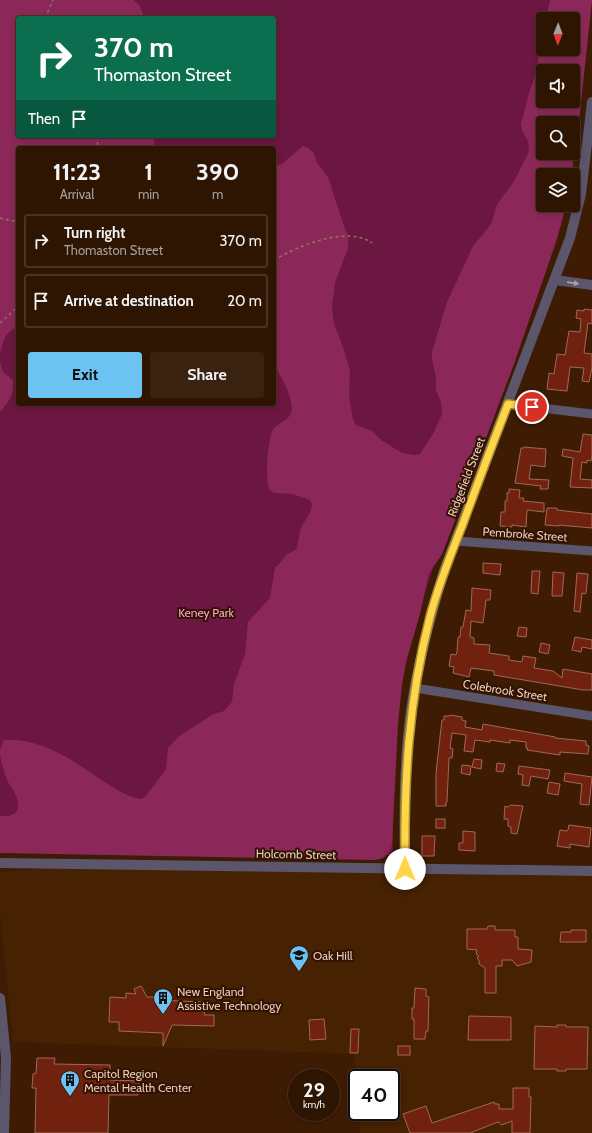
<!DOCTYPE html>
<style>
body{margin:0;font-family:Cabin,sans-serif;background:#3a2211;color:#f1f3f6;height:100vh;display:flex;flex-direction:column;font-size:15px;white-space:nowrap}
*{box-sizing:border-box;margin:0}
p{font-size:13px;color:#a79f99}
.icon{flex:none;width:22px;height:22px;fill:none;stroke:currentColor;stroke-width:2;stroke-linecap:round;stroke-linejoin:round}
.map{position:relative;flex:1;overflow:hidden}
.drawer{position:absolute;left:16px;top:146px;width:260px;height:260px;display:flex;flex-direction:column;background:#2e1502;border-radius:4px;box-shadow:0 2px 6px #0003,0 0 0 1px #493424}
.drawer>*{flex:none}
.banner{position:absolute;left:16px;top:16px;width:260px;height:122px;border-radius:4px;box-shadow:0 2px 6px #0003,0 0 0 1px #493424;background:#0b6e4f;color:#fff;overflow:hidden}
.needle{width:26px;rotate:181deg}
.fabs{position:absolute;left:536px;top:12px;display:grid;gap:8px}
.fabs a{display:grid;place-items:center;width:44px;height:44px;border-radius:4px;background:#2e1502;box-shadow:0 2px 6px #0003,0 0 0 1px #493424;font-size:20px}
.speed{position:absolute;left:288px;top:1069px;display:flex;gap:8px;font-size:20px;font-weight:700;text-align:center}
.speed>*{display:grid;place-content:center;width:52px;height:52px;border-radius:50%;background:#2e1502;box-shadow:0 2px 6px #0003,0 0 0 1px #493424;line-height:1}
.speed small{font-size:10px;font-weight:400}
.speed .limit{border:2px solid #111;border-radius:6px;background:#fff;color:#111}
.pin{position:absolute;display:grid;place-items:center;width:34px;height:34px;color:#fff;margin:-17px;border:2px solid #fff;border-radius:50%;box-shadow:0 1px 4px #0007}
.me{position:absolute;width:44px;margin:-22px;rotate:0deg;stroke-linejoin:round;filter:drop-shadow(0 0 3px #0008)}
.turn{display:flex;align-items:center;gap:14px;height:84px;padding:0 12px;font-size:18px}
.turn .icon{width:52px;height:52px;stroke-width:2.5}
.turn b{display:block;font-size:28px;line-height:34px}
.then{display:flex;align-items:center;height:38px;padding:0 12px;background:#0003;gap:8px;font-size:15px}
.eta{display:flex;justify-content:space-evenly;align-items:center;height:68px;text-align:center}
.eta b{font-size:24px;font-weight:800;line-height:28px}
.cta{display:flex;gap:8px;margin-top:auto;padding:8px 12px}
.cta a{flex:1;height:46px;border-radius:4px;background:#6cc3f2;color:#111;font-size:16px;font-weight:800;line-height:46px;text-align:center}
.cta a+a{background:#3a2211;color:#f1f3f6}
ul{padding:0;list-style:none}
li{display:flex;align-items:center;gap:12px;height:54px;margin:0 8px 6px;padding:0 4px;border:2px solid #493424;border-radius:4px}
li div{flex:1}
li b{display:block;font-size:15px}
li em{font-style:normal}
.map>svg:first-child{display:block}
</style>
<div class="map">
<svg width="592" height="1133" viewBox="0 0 592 1133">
<rect width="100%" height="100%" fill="#3d1c03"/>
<polygon fill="#462102" points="49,868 592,876 592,1133 360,1133 358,1112 391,1112 391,1078 357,1078 357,1092 354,1054 13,1042 0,915 0,872"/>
<path fill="#6c1642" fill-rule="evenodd" d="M0,0H592L572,175H543V205H566C561,230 552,254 542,278C517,342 493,406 469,470C444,535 420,600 405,668C392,729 392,792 393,855L0,850ZM18,18H274V136H18ZM543,19H573V49H543ZM543,71H573V101H543ZM543,123H573V153H543ZM18,148H274V404H18Z"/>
<g fill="#8c2859" fill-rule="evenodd">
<path d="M0,0H133L139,5L145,18H18V136H154V148H18V326C4,334 4,339 0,354Z"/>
<path d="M550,0H592L578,131L571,175H543V205H566L556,242L514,364L443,552C439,561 431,567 428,577L420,614L406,662L402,685L398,724L392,845C390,856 382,860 372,860L0,853V816C8,817 19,815 18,805C18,796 12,789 8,782C5,774 0,761 0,752C0,748 3,743 4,740C39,737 73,760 100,779C113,787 126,797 141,799L146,796L166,769L168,748L179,736L212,715L224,711L232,702L234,684L245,654L248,622L270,598L275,568L281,562L286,555L297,549C298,541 299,534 302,526C305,520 311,513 312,506C312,503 311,502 310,500L292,494L275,493C272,492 270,491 269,488C265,479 268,441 272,432C275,423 288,422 291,413C295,400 281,376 274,365V166L282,164L303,146L308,148L313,152L317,163L328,177L343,223L348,236V248L335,283L332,307L334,324L343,347L350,371L349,395L353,420L356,425L372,431L381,440L402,453L414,455L420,454L433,434L442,414L441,402L436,390V377L432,359V352L447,302L473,246L485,232L492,222L497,204L513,183L528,154L529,148L528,141L522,130L521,124L529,93L535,76L543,36V49H573V19H546ZM543,71H573V101H543ZM543,123H573V153H543Z"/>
<path d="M0,362L3,372L13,380C13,398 11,398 0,412Z"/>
</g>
<g fill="#70220f" stroke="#a1685a">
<polygon points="584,309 592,310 592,324 588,323 584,353 592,354 592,368 589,382 582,381 584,368 570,367 567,391 547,389 549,373 554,374 557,354 565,355 569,331 580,332 581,319 576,318 577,310 584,311"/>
<polygon points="583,434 592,435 592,456 591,461 587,460 587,463 582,462 580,479 592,480 592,488 570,487 573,458 562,456 563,449 580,452"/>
<polygon points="524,447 546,449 545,467 531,465 529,479 549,480 548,489 540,489 541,486 515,483 521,448 524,448"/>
<polygon points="509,489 520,490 519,498 524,498 523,501 544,503 544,512 527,510 526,527 512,525 512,527 500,526 501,512 505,512 505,501 507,501 507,493 509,493"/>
<polygon points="547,508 557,508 557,510 592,514 592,528 559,525 559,526 545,525"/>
<polygon points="483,563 501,564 500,575 483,573"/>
<polygon points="532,571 540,571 538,594 531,593"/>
<polygon points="553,572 564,573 562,596 552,596"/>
<polygon points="577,573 588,574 586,593 585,594 582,593 580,612 574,611"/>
<polygon points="472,588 491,590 490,600 486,600 483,623 471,621 470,637 474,638 474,644 490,645 489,653 509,656 509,660 522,662 523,656 536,658 534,668 553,671 562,678 563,669 592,674 592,690 583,690 494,675 494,671 471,668 469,677 453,673 454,667 449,666 451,654 456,655 457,652 458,637 460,637 461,627 463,627 466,610 471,611"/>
<polygon points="519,627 527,628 526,637 517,636"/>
<polygon points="575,637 592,640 592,649 582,647 581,652 572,650"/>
<polygon points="541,643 550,645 548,654 539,652"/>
<polygon points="450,715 462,717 462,720 466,721 465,727 482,730 483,724 555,737 555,738 586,741 586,745 589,746 588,754 560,752 560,755 527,750 528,748 526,748 526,742 510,740 510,743 490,740 490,742 475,740 473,752 464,751 466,735 452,733 450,748 453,749 452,758 449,758 447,802 446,802 446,806 436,806 436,773 440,737 442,720 444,720 444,716 449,716"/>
<polygon points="474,759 482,760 481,769 472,767"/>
<polygon points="497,763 505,764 503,772 496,771"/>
<polygon points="462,765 471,766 470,775 461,773"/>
<polygon points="519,766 550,770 548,779 531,776 529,786 522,785 523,775 518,774"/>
<polygon points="565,773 592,777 589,805 580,804 582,784 564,781"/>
<polygon points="549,782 560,784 558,795 547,793"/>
<polygon points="511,805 523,806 517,834 511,833 511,827 508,826 508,819 504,819 505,806 508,807"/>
<rect x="436" y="819" width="9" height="9"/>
<polygon points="569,825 591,828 589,847 570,844 570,848 557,846 560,830 567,831 568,830"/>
<polygon points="463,831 475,832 475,851 459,850 459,843 463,843"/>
<polygon points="422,836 435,836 434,856 422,856"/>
<polygon points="488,926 495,926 495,930 515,930 515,937 518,937 518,949 532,950 531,962 517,966 512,960 502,960 502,966 496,966 496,993 485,993 485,968 479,964 479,960 477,958 479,956 476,954 477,950 467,949 467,929 487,929"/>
<polygon points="571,930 586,930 586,942 560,942 561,932 571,932"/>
<polygon points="141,986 147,997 160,997 160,1000 201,1002 201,1008 205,1008 204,1015 214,1015 214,1026 172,1025 163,1046 163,1033 119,1031 119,1022 109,1022 110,997 126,998 126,993 136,994 134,989"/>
<polygon points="415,988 426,989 426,996 429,997 428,1031 426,1031 425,1039 414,1039 414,1019 412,1019 412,1008 414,1008"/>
<polygon points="469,1016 511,1017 511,1040 468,1040"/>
<polygon points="324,1019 326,1039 310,1040 309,1020"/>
<polygon points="557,1025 566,1025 566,1027 588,1027 587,1069 566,1069 566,1071 557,1071 557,1069 534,1069 535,1026 557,1027"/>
<polygon points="351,1029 359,1029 358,1053 350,1053"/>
<rect x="398" y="1046" width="12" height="9"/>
<polygon points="37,1058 55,1058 54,1064 110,1065 110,1080 139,1081 138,1095 109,1095 108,1133 35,1133 36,1088 32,1088 33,1074 36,1073"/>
<polygon points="513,1088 529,1088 529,1097 531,1097 530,1133 512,1133 512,1121 502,1125 498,1122 470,1133 410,1133 403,1114 426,1106 432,1123 494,1102 495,1104 499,1104 499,1109 513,1109"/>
</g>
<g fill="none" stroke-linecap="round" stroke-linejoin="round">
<g stroke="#92735e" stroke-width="1.5" stroke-dasharray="3 3" stroke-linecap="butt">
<polyline points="45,18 53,0"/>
<polyline points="97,136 98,148"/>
<polyline points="0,218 18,222"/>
<path d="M274,260C298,246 347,225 372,243"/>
<polyline points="0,323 18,307"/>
</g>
<g stroke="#5b566c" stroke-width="9">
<polyline points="508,404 592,414"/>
<polyline points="456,541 592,551"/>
<polyline points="415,688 592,716"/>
</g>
<g stroke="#5b566c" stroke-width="10">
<polyline points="555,280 592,285"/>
<polyline points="0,863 592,871"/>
<path d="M405,869C404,816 404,763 411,710C418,663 430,617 444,571L570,238L581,194L592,102"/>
<polyline points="0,998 6,1058 4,1133"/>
</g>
</g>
<defs><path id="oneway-solid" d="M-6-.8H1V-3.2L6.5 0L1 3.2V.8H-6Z"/></defs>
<use fill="#b09d9c" href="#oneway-solid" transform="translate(573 283) rotate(8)"/>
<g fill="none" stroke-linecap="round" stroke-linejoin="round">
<defs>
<path id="route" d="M405,869C404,781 408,702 430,617C438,586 450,556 462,526C477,485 492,445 508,404L532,407"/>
</defs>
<use href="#route" stroke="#a68a30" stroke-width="10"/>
<use href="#route" stroke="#ffd54a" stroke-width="7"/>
</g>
<defs>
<symbol id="school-pin" viewBox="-11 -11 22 30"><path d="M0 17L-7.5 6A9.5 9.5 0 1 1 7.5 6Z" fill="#6cc3f2" stroke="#321200"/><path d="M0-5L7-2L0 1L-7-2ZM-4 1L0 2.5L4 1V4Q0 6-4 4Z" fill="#111"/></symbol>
<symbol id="building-pin" viewBox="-11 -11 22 30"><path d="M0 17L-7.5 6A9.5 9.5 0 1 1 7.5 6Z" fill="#6cc3f2" stroke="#321200"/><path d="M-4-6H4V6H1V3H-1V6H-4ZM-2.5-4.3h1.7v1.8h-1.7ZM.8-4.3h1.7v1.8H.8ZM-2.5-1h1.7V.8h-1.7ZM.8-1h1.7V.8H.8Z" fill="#111"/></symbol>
</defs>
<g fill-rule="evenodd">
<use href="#school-pin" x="288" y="944" width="22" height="30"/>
<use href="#building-pin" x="152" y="987" width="22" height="30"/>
<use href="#building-pin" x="59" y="1069" width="22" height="30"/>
</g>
<g text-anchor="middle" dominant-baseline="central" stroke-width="4" stroke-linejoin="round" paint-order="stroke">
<g font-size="12" fill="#e9cdbc" stroke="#321200">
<text transform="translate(466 477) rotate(-69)">Ridgefield Street</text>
<text transform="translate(525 534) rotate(4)">Pembroke Street</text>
<text transform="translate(505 690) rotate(9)">Colebrook Street</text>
<text transform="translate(296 854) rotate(1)">Holcomb Street</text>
</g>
<g font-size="12" fill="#f7a5c5" stroke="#321200">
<text x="206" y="612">Keney Park</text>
</g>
<g font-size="12" fill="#e9cdbc" stroke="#321200" text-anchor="start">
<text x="313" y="955">Oak Hill</text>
<text x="177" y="991">New England<tspan x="177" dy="14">Assistive Technology</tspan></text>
<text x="84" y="1073">Capitol Region<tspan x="84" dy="14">Mental Health Center</tspan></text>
</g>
</g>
</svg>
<div class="fabs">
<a><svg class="needle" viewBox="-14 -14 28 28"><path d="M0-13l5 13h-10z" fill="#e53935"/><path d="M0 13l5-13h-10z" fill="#a79f99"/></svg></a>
<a><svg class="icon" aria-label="sound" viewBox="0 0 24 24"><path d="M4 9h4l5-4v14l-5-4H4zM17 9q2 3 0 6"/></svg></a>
<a><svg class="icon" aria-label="search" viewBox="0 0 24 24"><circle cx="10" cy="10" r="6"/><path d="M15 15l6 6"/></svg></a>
<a><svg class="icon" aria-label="layers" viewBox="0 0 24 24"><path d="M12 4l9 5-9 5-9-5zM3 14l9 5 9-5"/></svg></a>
</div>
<div class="speed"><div>29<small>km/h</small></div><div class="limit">40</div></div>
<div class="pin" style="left:532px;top:407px;background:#d93025"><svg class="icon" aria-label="arrive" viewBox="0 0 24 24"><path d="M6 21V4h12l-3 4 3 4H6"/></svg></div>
<svg class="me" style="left:405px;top:869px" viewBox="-20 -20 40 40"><circle r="19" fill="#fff"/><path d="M0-13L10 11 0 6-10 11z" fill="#ffd54a"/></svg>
<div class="banner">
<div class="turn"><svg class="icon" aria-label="right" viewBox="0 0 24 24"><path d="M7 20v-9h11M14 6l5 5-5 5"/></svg><div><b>370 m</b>Thomaston Street</div></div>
<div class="then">Then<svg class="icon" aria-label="arrive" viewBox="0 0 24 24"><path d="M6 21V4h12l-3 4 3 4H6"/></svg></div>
</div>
<section class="drawer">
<div class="eta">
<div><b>11:23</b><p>Arrival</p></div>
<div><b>1</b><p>min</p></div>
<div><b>390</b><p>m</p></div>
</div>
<ul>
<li><svg class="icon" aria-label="right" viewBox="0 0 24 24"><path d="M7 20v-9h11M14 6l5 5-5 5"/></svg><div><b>Turn right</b><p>Thomaston Street</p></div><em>370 m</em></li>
<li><svg class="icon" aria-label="arrive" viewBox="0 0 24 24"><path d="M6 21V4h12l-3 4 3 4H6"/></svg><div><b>Arrive at destination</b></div><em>20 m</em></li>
</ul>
<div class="cta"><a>Exit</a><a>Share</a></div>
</section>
</div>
